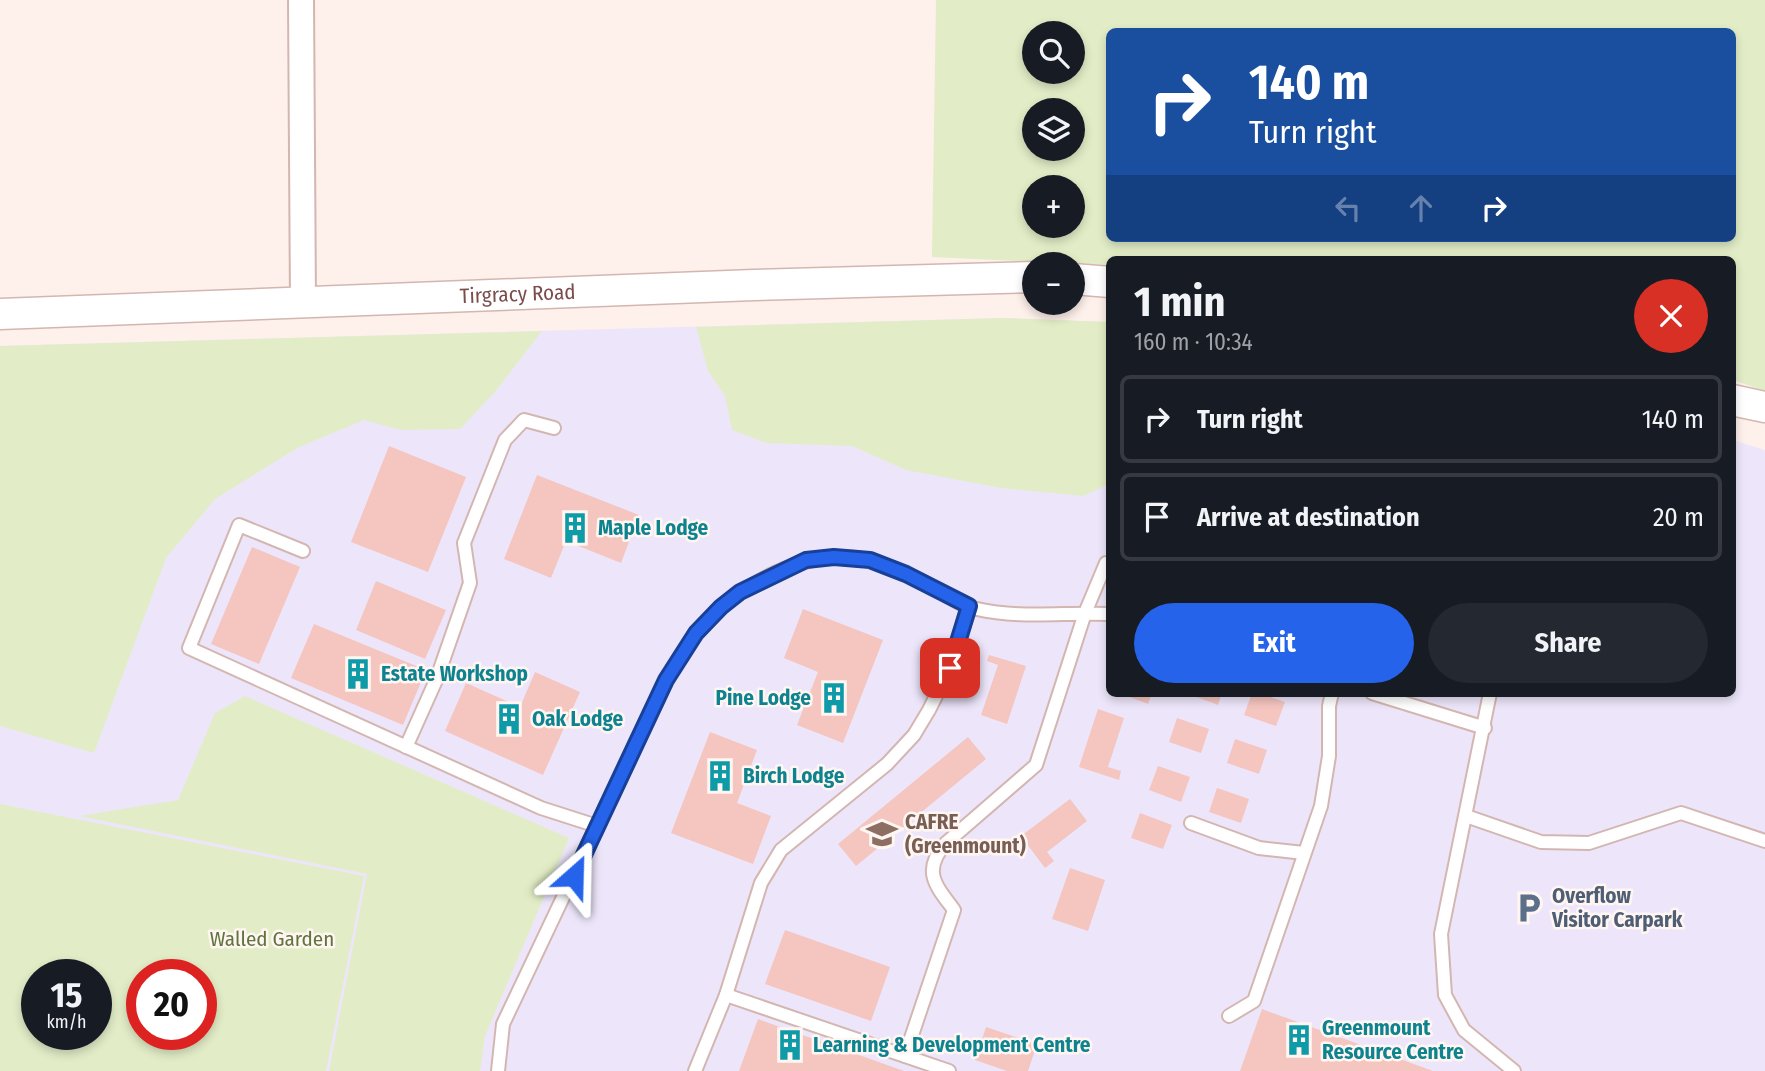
<!DOCTYPE html>
<meta charset="utf-8">
<style>
body{margin:0;font-family:"Fira Sans Condensed",sans-serif;background:#242831;color:#f1f3f6;height:100vh;display:flex;flex-direction:column;font-size:26px;white-space:nowrap}
*{box-sizing:border-box;margin:0}
p{font-size:23px;color:#9ea1a6}
.icon{flex:none;width:38px;height:38px;fill:none;stroke:currentColor;stroke-width:2;stroke-linecap:round;stroke-linejoin:round}
.map{position:relative;flex:1;overflow:hidden}
.panel{position:absolute;left:1106px;top:256px;width:630px;height:441px;display:flex;flex-direction:column;background:#171b24;border-radius:10px;box-shadow:0 4px 10px #0003}
.panel>*{flex:none}
.guide{position:absolute;left:1106px;top:28px;width:630px;height:214px;border-radius:10px;box-shadow:0 4px 10px #0003;background:#1a4fa0;color:#fff;overflow:hidden}
.controls{position:absolute;left:1022px;top:21px;display:grid;gap:14px}
.controls a{display:grid;place-items:center;width:63px;height:63px;border-radius:50%;background:#171b24;box-shadow:0 4px 10px #0003;font-size:35px}
.speed{position:absolute;left:21px;top:959px;display:flex;gap:14px;font-size:35px;font-weight:700;text-align:center}
.speed>*{display:grid;place-content:center;width:91px;height:91px;border-radius:50%;background:#171b24;box-shadow:0 4px 10px #0003;line-height:1}
.speed small{font-size:18px;font-weight:400}
.speed .limit{border:10px solid #d22;background:#fff;color:#111}
.pin{position:absolute;display:grid;place-items:center;width:60px;height:60px;color:#fff;margin:-30px;border-radius:14px;box-shadow:0 4px 10px #0006}
.me{position:absolute;width:77px;margin:-38px;rotate:25deg;stroke-linejoin:round;filter:drop-shadow(0 0 5px #0008)}
.turn{display:flex;align-items:center;gap:24px;height:147px;padding:0 28px;font-size:32px}
.turn .icon{width:91px;height:91px;stroke-width:2.5}
.turn b{display:block;font-size:49px;line-height:60px}
.lanes{display:flex;align-items:center;height:66px;padding:0 28px;background:#0003;justify-content:center;gap:35px;direction:ltr}
.lanes .off{opacity:.35}
.round{display:grid;place-items:center;flex:none;width:74px;height:74px;border-radius:37px;background:#242831}
.head{display:flex;align-items:center;justify-content:space-between;height:119px;padding:0 28px}
h1{font-size:42px;font-weight:700;line-height:52px}
.action{display:flex;gap:14px;margin-top:auto;padding:14px 28px}
.action a{flex:1;height:80px;border-radius:42px;background:#2563eb;color:#fff;font-size:28px;font-weight:700;line-height:80px;text-align:center}
.action a+a{background:#242831;color:#f1f3f6}
ul{padding:0;list-style:none}
li{display:flex;align-items:center;gap:21px;height:88px;margin:0 14px 10px;padding:0 14px;border:4px solid #363941;border-radius:10px}
li div{flex:1}
li b{display:block;font-size:26px}
li em{font-style:normal}
.map>svg:first-child{display:block}
</style>
<div class="map">
<svg width="1765" height="1071" viewBox="0 0 1765 1071">
<rect width="100%" height="100%" fill="#fef0ea"/>
<path fill="#ede6fb" fill-rule="evenodd" d="M1003,318L1109,322L1110,693H1732L1733,440L1765,450V1071H0V346ZM37,975H96V1034H37ZM142,975H201V1034H142Z"/>
<g fill="#e2edc7" fill-rule="evenodd">
<path d="M936,0H1765V391L1733,380L1732,259H1110L1109,265L932,257ZM1110,32H1732V238H1110ZM1034,33H1073V72H1034ZM1034,110H1073V149H1034ZM1034,187H1073V226H1034Z"/>
<polygon points="1003,318 1109,322 1109,484 1083,496 1001,488 906,470 852,446 766,443 732,430 725,396 708,371 696,327"/>
<polygon points="542,331 495,392 460,429 401,430 364,420 299,447 215,499 166,558 94,753 0,726 0,346"/>
<polygon points="245,696 569,838 485,1036 480,1071 329,1071 367,874 79,816 178,800 215,713"/>
<path d="M0,804L364,876L326,1071H0ZM37,975H96V1034H37ZM142,975H201V1034H142Z"/>
</g>
<g fill="#f5c5c0">
<polygon points="389,446 466,477 428,572 351,542"/>
<polygon points="537,475 639,515 621,563 566,541 551,578 504,559"/>
<polygon points="252,547 300,567 259,664 211,644"/>
<polygon points="376,581 446,610 425,659 356,630"/>
<polygon points="803,609 883,640 843,743 797,725 818,672 784,658"/>
<polygon points="314,624 426,670 403,725 291,678"/>
<polygon points="989,655 1026,666 1007,724 981,715 998,665 987,661"/>
<polygon points="535,672 580,692 543,775 445,731 466,683 520,707"/>
<polygon points="1119,693 1152,693 1148,704"/>
<polygon points="1186,693 1222,693 1218,705"/>
<polygon points="1252,693 1259,693 1285,702 1276,726 1244,715"/>
<polygon points="1098,709 1124,718 1108,767 1121,771 1119,780 1079,767"/>
<polygon points="1177,718 1209,729 1201,753 1169,742"/>
<polygon points="710,732 757,750 737,803 771,816 753,864 671,833"/>
<polygon points="968,737 986,759 856,866 838,844"/>
<polygon points="1235,739 1267,750 1259,774 1227,763"/>
<polygon points="1158,766 1190,777 1181,802 1149,790"/>
<polygon points="1217,788 1249,799 1241,823 1209,812"/>
<polygon points="1070,799 1087,821 1047,852 1054,861 1045,868 1021,836"/>
<polygon points="1140,813 1172,825 1163,849 1131,838"/>
<polygon points="1070,868 1105,880 1088,931 1052,919"/>
<polygon points="785,930 890,967 871,1021 765,984"/>
<polygon points="1262,1009 1433,1071 1240,1071"/>
<polygon points="758,1019 904,1071 739,1071"/>
<polygon points="986,1027 1037,1044 1028,1071 1007,1071 975,1060"/>
</g>
<g fill="none" stroke-linecap="round" stroke-linejoin="round">
<defs>
<g id="service">
<polyline points="303,551 239,525 189,648 541,808 597,826"/>
<polyline points="1372,693 1485,728"/>
<polyline points="1490,693 1441,934 1445,995 1464,1030 1514,1071"/>
<polyline points="406,747 437,678 470,583 464,543 505,440 524,420 554,428"/>
<polyline points="1466,816 1541,842 1589,843 1681,813 1765,841"/>
<polyline points="1191,823 1259,848 1304,853"/>
<polyline points="726,995 949,1071"/>
<polyline points="1229,1016 1254,1001 1321,806 1329,756 1329,706 1332,693"/>
<path d="M905,1056L954,910C936,886 921,871 946,843L1036,765L1085,613L1106,563"/>
<path d="M498,1071L503,1024L666,680C676,664 686,646 698,631C738,585 809,544 871,561C893,567 915,578 934,588C948,596 961,606 977,609C1020,619 1065,612 1110,614"/>
<polyline points="695,1071 726,995 761,883 781,850 887,764 914,735 929,710 950,668 969,606"/>
</g>
<polyline id="minor" points="301,0 303,304"/>
<g id="tertiary">
<polyline points="1073,279 1110,282"/>
<path id="s1" d="M0,314L754,285L1034,277"/>
<polyline points="1732,400 1765,407"/>
</g>
</defs>
<use href="#service" stroke="#d4b6b1" stroke-width="16"/>
<use href="#minor" stroke="#d4b6b1" stroke-width="28"/>
<use href="#tertiary" stroke="#d4b6b1" stroke-width="33"/>
<use href="#service" stroke="#fff" stroke-width="12"/>
<use href="#minor" stroke="#fff" stroke-width="24"/>
<use href="#tertiary" stroke="#fff" stroke-width="30"/>
</g>
<g fill="none" stroke-linecap="round" stroke-linejoin="round">
<defs>
<polyline id="route" points="574,876 666,680 696,633 721,607 740,592 806,560 834,557 870,560 906,574 969,606 950,668"/>
</defs>
<use href="#route" stroke="#184099" stroke-width="18"/>
<use href="#route" stroke="#2563eb" stroke-width="12"/>
</g>
<defs>
<symbol id="building-bare" viewBox="-9 -9 18 18"><path d="M-4-6H4V6H1V3H-1V6H-4ZM-2.5-4.3h1.7v1.8h-1.7ZM.8-4.3h1.7v1.8H.8ZM-2.5-1h1.7V.8h-1.7ZM.8-1h1.7V.8H.8Z" fill="#0f9aa8" stroke="#fff6f2" stroke-width="2.5" paint-order="stroke"/></symbol>
<symbol id="university-bare" viewBox="-9 -9 18 18"><path d="M0-5L7-2L0 1L-7-2ZM-4 1L0 2.5L4 1V4Q0 6-4 4Z" fill="#8d6e63" stroke="#fff6f2" stroke-width="2.5" paint-order="stroke"/></symbol>
<symbol id="parking-bare" viewBox="-9 -9 18 18"><path d="M-3.5-5.5H1a3.5 3.5 0 0 1 0 7H-1V5.5H-3.5ZM-1-3.4V-.6H.8a1.4 1.4 0 0 0 0-2.8Z" fill="#5c6f8a" stroke="#fff6f2" stroke-width="2.5" paint-order="stroke"/></symbol>
</defs>
<g fill-rule="evenodd">
<use href="#building-bare" x="553" y="506" width="44" height="44"/>
<use href="#building-bare" x="336" y="652" width="44" height="44"/>
<use href="#building-bare" x="812" y="676" width="44" height="44"/>
<use href="#building-bare" x="487" y="697" width="44" height="44"/>
<use href="#building-bare" x="698" y="754" width="44" height="44"/>
<use href="#university-bare" x="860" y="812" width="44" height="44"/>
<use href="#parking-bare" x="1507" y="886" width="44" height="44"/>
<use href="#building-bare" x="1277" y="1018" width="44" height="44"/>
<use href="#building-bare" x="768" y="1023" width="44" height="44"/>
</g>
<g text-anchor="middle" dominant-baseline="central" stroke-width="5" stroke-linejoin="round" paint-order="stroke">
<g font-size="21" fill="#7b4d4b" stroke="#fff6f2">
<text stroke="none"><textPath href="#s1" startOffset="518">Tirgracy Road</textPath></text>
</g>
<g font-size="21" font-weight="bold" fill="#0d838f" stroke="#fff6f2" text-anchor="start">
<text x="598" y="528">Maple Lodge</text>
<text x="381" y="674">Estate Workshop</text>
<text x="811" y="698" text-anchor="end">Pine Lodge</text>
<text x="532" y="719">Oak Lodge</text>
<text x="743" y="776">Birch Lodge</text>
<text x="1322" y="1028">Greenmount<tspan x="1322" dy="24">Resource Centre</tspan></text>
<text x="813" y="1045">Learning &amp; Development Centre</text>
</g>
<g font-size="21" font-weight="bold" fill="#785e54" stroke="#fff6f2" text-anchor="start">
<text x="905" y="822">CAFRE<tspan x="905" dy="24">(Greenmount)</tspan></text>
</g>
<g font-size="21" font-weight="bold" fill="#4e5e75" stroke="#fff6f2" text-anchor="start">
<text x="1552" y="896">Overflow<tspan x="1552" dy="24">Visitor Carpark</tspan></text>
</g>
<g font-size="21" fill="#5f753c" stroke="#fff6f2">
<text x="272" y="939">Walled Garden</text>
</g>
</g>
</svg>
<div class="controls">
<a><svg class="icon" aria-label="search" viewBox="0 0 24 24"><circle cx="10" cy="10" r="6"/><path d="M15 15l6 6"/></svg></a>
<a><svg class="icon" aria-label="layers" viewBox="0 0 24 24"><path d="M12 4l9 5-9 5-9-5zM3 14l9 5 9-5"/></svg></a>
<a>+</a>
<a>−</a>
</div>
<div class="speed"><div>15<small>km/h</small></div><div class="limit">20</div></div>
<div class="pin" style="left:950px;top:668px;background:#d93025"><svg class="icon" aria-label="arrive" viewBox="0 0 24 24"><path d="M6 21V4h12l-3 4 3 4H6"/></svg></div>
<svg class="me" style="left:574px;top:876px" viewBox="-20 -20 40 40"><path d="M0-17L14 15 0 8-14 15z" fill="#2563eb" stroke="#fff" stroke-width="4"/></svg>
<div class="guide">
<div class="turn"><svg class="icon" aria-label="right" viewBox="0 0 24 24"><path d="M7 20v-9h11M14 6l5 5-5 5"/></svg><div><b>140 m</b>Turn right</div></div>
<div class="lanes"><svg class="icon off" aria-label="left" viewBox="0 0 24 24"><path d="M17 20v-9H6M10 6l-5 5 5 5"/></svg><svg class="icon off" aria-label="ahead" viewBox="0 0 24 24"><path d="M12 20V5M6 11l6-6 6 6"/></svg><svg class="icon" aria-label="right" viewBox="0 0 24 24"><path d="M7 20v-9h11M14 6l5 5-5 5"/></svg></div>
</div>
<section class="panel">
<div class="head"><div><h1>1 min</h1><p>160 m · 10:34</p></div><a class="round" style="background:#d93025;color:#fff"><svg class="icon" aria-label="close" viewBox="0 0 24 24"><path d="M6 6l12 12M18 6L6 18"/></svg></a></div>
<ul>
<li><svg class="icon" aria-label="right" viewBox="0 0 24 24"><path d="M7 20v-9h11M14 6l5 5-5 5"/></svg><div><b>Turn right</b></div><em>140 m</em></li>
<li><svg class="icon" aria-label="arrive" viewBox="0 0 24 24"><path d="M6 21V4h12l-3 4 3 4H6"/></svg><div><b>Arrive at destination</b></div><em>20 m</em></li>
</ul>
<div class="action"><a>Exit</a><a>Share</a></div>
</section>
</div>
